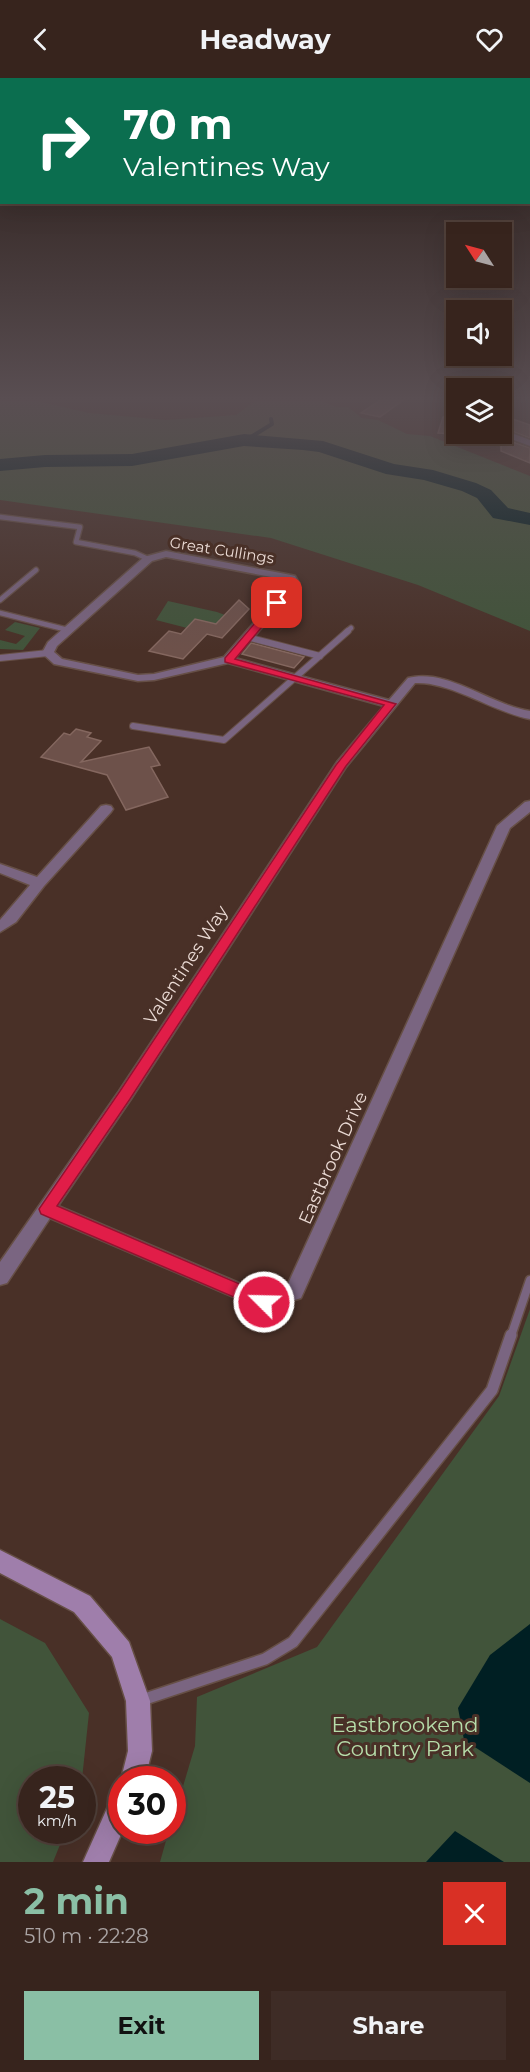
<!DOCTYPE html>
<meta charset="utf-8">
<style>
body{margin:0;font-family:Montserrat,sans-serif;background:#3e2c26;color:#f1f3f6;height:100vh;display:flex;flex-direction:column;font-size:22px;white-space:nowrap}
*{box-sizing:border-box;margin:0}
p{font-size:20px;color:#aaa4a4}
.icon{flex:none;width:33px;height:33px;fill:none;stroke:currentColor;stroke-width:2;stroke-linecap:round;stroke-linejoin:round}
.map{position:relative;height:1784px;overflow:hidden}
.panel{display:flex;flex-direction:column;background:#37241d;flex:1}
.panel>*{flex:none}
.top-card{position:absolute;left:0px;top:0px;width:531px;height:126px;box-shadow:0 6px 24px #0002,0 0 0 2px #51413b;background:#0b6e4f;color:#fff;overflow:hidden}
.needle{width:39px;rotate:306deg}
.buttons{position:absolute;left:446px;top:144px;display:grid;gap:12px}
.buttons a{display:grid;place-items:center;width:66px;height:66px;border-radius:0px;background:#37241d;box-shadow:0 6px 24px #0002,0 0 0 2px #51413b;font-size:30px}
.speed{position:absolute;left:18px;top:1688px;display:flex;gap:12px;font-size:30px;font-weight:700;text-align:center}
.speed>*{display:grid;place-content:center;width:78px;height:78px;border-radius:50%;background:#37241d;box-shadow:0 6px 24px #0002,0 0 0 2px #51413b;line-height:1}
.speed small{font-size:15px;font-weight:400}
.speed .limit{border:9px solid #d22;background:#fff;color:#111}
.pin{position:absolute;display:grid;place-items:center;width:51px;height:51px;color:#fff;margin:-26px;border-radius:12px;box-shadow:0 3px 9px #0006}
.me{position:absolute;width:66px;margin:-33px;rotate:293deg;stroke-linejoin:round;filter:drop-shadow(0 0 4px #0008)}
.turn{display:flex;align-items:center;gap:21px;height:126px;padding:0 24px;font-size:27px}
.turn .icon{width:78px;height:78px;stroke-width:2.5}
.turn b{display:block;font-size:42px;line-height:51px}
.round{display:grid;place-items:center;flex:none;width:63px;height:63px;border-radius:0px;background:#3e2c26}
.overview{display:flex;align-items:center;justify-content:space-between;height:102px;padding:0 24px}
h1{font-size:36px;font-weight:700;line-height:45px;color:#8abfa5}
.primary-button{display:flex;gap:12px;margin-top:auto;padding:12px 24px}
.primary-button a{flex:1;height:69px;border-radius:0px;background:#8abfa5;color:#111;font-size:24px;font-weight:700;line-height:69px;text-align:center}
.primary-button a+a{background:#3e2c26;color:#f1f3f6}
header{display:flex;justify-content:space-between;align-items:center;height:78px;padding:0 24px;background:#37241d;font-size:27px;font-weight:700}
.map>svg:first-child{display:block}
</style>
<header><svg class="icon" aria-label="back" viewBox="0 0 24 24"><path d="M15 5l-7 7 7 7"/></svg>Headway<svg class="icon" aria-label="heart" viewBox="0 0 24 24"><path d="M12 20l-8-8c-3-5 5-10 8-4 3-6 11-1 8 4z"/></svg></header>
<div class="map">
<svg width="530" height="1784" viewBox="0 0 530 1784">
<rect width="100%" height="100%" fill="#493027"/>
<g fill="#41543a">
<polygon points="0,323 37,323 89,335 166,342 236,337 255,323 322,323 336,329 348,329 362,340 378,342 407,356 430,358 530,398 530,553 418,507 271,460 0,422"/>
<polygon points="168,523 217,534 225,537 216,546 195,541 187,550 156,542"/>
<polygon points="15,544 40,550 23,572 0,571 0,562 16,566 25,558 5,552"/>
<polygon points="530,1231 530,1784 160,1784 169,1752 172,1752 173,1742 195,1668 197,1619 317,1569 499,1318"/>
<polygon points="0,1541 45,1565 89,1635 82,1701 32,1701 32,1752 66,1752 53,1784 0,1784"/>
</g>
<g fill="#001f23">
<polygon points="530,1546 530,1705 464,1662 458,1630 490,1577"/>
<polygon points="455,1753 504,1784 426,1784"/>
</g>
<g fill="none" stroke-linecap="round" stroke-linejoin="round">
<polyline stroke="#001f23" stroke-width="4" points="246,362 272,346 271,341"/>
<polygon fill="#001f23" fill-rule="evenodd" points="244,356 323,363 394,386 433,392 476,405 491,412 508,430 530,435 530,447 493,440 477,420 462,413 424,402 386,396 319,374 303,372 244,368 132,388 45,389 0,393 0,381 45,377 132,376"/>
</g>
<g fill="#6d514a" stroke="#84675f" stroke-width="1.5">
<polygon points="379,323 402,323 380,339 361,335"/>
<polygon points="501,337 530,347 530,360 501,349"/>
<polygon points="443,339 456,341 453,356 438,355"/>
<polygon points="501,360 530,370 530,385 501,373"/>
<polygon points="239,522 249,531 222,560 207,556 183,581 149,573 169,553 181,556 195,541 216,546"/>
<polygon points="251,565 304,579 294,590 242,576"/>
<polygon points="76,651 91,655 87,659 101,663 81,684 149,669 160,687 151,689 168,719 126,732 107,697 41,679 64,655 70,657"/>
</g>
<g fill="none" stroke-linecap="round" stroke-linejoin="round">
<defs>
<g id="lane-far3">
<polyline points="0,439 80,449 76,464 135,475 148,481"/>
<polyline points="0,522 36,492"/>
<polyline points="0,535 68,552"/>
<polyline points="346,554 351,550"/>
</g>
<g id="lane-far2">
<polyline points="247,559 320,578"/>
<polyline points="0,580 48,575"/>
<polyline points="133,648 224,662 348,553"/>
</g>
<polyline id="lane-far1" points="511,1258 530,1202"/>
<polyline id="lane" points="139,1623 265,1581 293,1564 492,1312 511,1257"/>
<g id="street">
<polygon points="501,351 530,362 530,368 498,356 501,356"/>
<path d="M166,473L291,497L295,498L299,505L297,510L235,580L389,622L408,600C448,590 490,627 530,633V641C493,634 450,603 415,605L346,689L131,1021L58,1128L265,1216L287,1208L497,748L525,724L530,723V734L510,750L301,1220L264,1232L50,1140L7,1205L0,1207V1184L119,1013L337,684L384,628L228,585L154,602L138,603L54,586L42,575L48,564L144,479ZM166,479L287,502L289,505L224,579L154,596L138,597L62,581L54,574L57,568L152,483Z"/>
<polygon points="106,727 111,728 113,731 111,734 44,808 16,844 0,854 0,842 30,807 0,795 0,786 37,799 101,728"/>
</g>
<g id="secondary">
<polygon points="0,1472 90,1518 129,1564 150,1623 152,1673 145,1701 121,1701 128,1673 126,1623 112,1579 74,1534 0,1495"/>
<polygon points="122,1714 123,1752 109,1784 83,1784 113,1717"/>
</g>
</defs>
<use href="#lane-far3" stroke="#664f46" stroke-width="7"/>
<use href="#lane-far2" stroke="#664f46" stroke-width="8"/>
<use href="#lane-far1" stroke="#664f46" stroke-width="11"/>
<use href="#lane" stroke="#664f46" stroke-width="14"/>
<use href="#street" stroke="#664f46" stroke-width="3"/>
<use href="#secondary" stroke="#664f46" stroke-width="3"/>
<use href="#lane-far3" stroke="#7a6581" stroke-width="4.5"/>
<use href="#lane-far2" stroke="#7a6581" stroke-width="6"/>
<use href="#lane-far1" stroke="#7a6581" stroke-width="8"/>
<use href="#lane" stroke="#7a6581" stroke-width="11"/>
<use href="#street" fill="#7a6581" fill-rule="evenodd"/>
<use href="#secondary" fill="#9f7eab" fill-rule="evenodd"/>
</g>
<linearGradient id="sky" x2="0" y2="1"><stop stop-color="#281a15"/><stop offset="0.56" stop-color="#594e52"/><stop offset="1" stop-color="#594e52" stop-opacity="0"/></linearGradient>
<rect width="530" height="573" fill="url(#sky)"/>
<polygon fill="#e11d48" stroke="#92132f" stroke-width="1.5" points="274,523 282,525 235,581 396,626 346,688 130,1021 57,1128 270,1219 272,1224 270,1230 264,1232 41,1136 39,1131 120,1013 336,687 384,627 225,584 225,580"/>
<g text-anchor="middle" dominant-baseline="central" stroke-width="6" stroke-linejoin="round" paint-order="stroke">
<g font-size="15" fill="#ebdbd5" stroke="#493027">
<text transform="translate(222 472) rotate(9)">Great Cullings</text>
</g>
<g font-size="18" fill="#ebdbd5" stroke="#493027">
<text transform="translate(186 887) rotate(-57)">Valentines Way</text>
<text transform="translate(333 1080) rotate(-66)">Eastbrook Drive</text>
</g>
<g font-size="21" fill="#b6ddaa" stroke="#493027">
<text x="405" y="1646">Eastbrookend<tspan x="405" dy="24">Country Park</tspan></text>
</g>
</g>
</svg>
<div class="buttons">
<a><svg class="needle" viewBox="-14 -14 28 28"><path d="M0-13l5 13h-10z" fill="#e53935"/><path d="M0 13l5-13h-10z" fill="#aaa4a4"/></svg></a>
<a><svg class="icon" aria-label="sound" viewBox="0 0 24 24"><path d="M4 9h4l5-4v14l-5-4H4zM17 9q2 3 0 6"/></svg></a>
<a><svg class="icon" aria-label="layers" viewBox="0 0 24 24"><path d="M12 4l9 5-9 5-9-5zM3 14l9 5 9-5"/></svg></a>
</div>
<div class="speed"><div>25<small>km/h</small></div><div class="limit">30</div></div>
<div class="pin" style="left:277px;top:525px;background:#d93025"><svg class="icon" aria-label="arrive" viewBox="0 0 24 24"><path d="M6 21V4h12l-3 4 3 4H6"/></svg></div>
<svg class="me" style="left:264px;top:1224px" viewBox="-20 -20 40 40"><circle r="17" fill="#e11d48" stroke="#fff" stroke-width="3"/><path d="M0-11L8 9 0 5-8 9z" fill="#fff"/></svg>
<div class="top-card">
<div class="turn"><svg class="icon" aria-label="right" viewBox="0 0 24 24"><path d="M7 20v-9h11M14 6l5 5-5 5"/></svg><div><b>70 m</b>Valentines Way</div></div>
</div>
</div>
<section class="panel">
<div class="overview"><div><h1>2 min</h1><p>510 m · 22:28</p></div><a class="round" style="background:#d93025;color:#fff"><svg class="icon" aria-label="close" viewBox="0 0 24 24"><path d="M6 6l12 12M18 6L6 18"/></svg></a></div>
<div class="primary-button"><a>Exit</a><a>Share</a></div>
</section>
